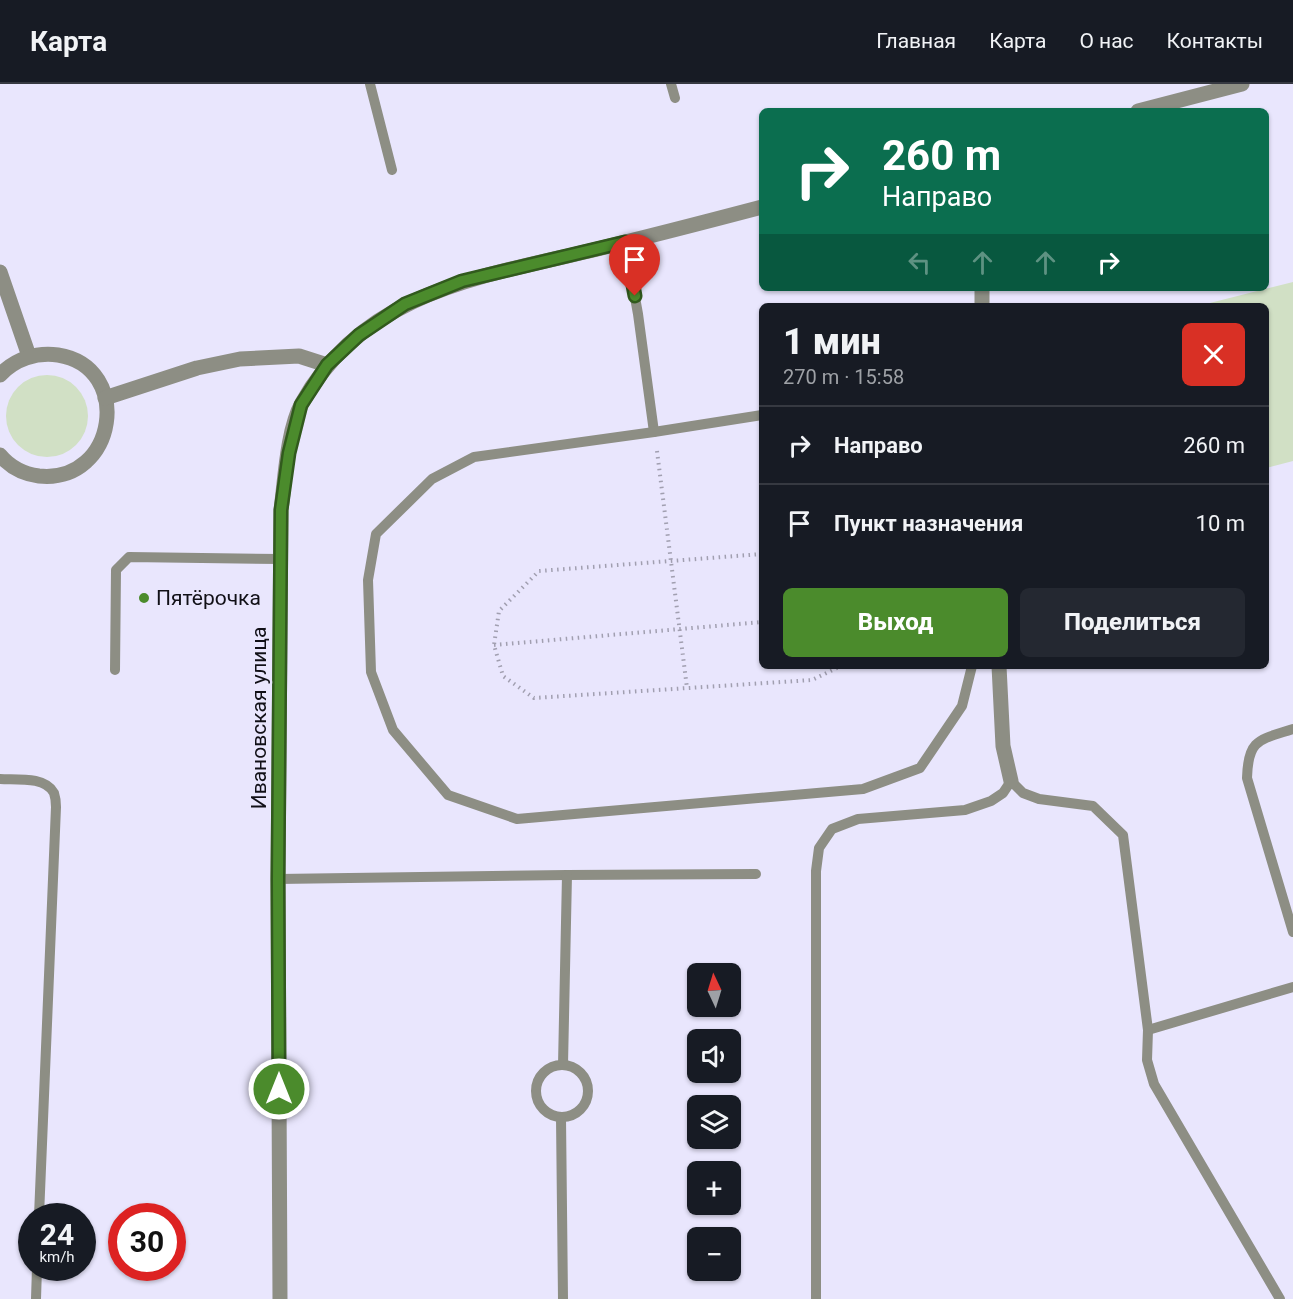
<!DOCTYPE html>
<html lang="ru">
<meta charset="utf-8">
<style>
body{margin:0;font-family:Roboto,sans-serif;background:#242831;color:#f1f3f6;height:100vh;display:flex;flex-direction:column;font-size:22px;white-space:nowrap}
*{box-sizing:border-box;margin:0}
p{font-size:20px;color:#9ea1a6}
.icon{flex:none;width:33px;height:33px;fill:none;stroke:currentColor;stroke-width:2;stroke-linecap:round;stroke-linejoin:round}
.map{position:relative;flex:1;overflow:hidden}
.sheet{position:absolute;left:759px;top:219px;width:510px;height:366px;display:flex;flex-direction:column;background:#171b24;border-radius:9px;box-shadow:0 2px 4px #0004}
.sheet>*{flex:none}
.banner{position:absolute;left:759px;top:24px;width:510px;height:183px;border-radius:9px;box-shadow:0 2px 4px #0004;background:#0b6e4f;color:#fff;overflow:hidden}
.needle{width:39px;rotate:356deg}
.fabs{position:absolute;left:687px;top:879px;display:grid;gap:12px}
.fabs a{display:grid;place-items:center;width:54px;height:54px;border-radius:9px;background:#171b24;box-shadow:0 2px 4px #0004;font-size:30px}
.speed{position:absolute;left:18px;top:1119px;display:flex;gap:12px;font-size:30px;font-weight:700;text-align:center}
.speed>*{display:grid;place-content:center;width:78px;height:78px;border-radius:50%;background:#171b24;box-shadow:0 2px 4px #0004;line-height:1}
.speed small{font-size:15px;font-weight:400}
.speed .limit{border:9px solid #d22;background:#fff;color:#111}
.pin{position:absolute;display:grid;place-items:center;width:51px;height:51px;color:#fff;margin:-62px -26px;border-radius:50% 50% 50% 0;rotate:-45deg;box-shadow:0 0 6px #0007}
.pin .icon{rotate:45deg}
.me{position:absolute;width:66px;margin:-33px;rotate:0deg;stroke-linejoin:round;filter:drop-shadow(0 0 4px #0008)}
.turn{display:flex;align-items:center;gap:21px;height:126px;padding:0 24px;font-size:27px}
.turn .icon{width:78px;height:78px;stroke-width:2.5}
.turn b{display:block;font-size:42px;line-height:51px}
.lanes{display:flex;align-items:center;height:57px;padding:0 24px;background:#0003;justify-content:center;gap:30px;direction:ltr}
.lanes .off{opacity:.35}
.round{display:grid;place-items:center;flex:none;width:63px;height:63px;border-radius:9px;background:#242831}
.summary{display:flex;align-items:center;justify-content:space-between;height:102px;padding:0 24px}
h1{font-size:36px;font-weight:800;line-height:45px}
.action{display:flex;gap:12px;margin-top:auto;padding:12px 24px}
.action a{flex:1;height:69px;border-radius:9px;background:#4b8b2c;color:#fff;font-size:24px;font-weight:800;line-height:69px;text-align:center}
.action a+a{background:#242831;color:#f1f3f6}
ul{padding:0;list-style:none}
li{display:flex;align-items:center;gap:18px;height:78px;padding:0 24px;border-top:2px solid #363941}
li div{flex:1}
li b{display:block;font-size:22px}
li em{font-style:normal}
header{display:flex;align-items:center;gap:36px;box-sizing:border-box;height:84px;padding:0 30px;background:#171b24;border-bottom:2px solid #363941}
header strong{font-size:28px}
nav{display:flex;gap:33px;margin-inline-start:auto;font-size:21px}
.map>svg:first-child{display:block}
</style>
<header>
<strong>Карта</strong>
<nav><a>Главная</a><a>Карта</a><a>О нас</a><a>Контакты</a></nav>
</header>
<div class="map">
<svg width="1293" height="1215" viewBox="0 0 1293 1215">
<rect width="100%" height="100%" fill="#e9e6fd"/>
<g fill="#d1e0c5">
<polygon points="1293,198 1293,377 1266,384 1266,222 1198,222"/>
<circle cx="47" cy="332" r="41"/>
</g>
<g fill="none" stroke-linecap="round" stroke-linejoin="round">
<g stroke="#a19fb0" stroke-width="4" stroke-dasharray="1.5 4.5" stroke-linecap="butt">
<polyline points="657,367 687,604"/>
<polyline points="762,470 539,487 499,527 494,561 503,592 534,614 812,596 841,582"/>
<polyline points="494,561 762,538"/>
</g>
<g stroke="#8d8e84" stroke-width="10">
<polyline points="370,0 392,86"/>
<polyline points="671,0 675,14"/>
<polyline points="625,158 638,230 654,348"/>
<polyline points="762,331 654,348 474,373 432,395 376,450 368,496 371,588 393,646 448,711 517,735 863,705 920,684 962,622 972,582"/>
<polyline points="115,586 116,486 129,473 281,475"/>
<path d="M1293,645C1259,656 1248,655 1247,694L1293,848"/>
<path d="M0,695C16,696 45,692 54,709C55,712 56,718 56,723L39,1132"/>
<polyline points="278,795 567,791 756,790"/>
<polyline points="1148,946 1293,903"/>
<polyline points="563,981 567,791"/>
<circle cx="562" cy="1007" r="26"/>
<polyline points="561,1034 563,1215"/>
<polyline points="36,1215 37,1184"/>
<polyline points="816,1215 816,787 819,764 832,745 858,735 965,726 991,717 1003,709 1011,697 1023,709 1039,715 1093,722 1123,751 1148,946 1147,976 1154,1000 1280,1215"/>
</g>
<g stroke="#8d8e84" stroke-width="15">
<polyline points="1138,27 1242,0"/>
<polyline points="0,188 29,272"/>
<polyline points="982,204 982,222"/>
<path d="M0,291C15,275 36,268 58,271C134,283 117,400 39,392C24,390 10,383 0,371"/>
<polyline points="105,314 197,284 240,275 299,272 327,281"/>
<polyline points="999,582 1003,662 1011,697"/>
<path d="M280,1215L278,795L281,426C285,396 287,346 302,319C363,209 478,193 589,167C647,153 705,138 762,123"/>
</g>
</g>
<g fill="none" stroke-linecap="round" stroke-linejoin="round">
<defs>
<polyline id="route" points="279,1005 278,795 281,426 289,369 301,321 327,281 359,251 405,220 462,197 625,158 635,212"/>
</defs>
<use href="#route" stroke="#315a1d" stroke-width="15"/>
<use href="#route" stroke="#4b8b2c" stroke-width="10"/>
</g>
<circle fill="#4b8b2c" stroke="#e9e6fd" stroke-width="2" cx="144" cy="514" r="6"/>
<g text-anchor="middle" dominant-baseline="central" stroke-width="4.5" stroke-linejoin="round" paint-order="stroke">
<g font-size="21" fill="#111017" stroke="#e9e6fd" text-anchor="start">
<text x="156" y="514">Пятёрочка</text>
</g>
<g font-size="21" fill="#111017" stroke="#e9e6fd">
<text transform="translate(259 634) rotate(-90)">Ивановская улица</text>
</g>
</g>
</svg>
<div class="fabs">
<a><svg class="needle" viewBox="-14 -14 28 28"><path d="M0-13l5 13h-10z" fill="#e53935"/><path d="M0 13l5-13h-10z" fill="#9ea1a6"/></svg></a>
<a><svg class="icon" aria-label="sound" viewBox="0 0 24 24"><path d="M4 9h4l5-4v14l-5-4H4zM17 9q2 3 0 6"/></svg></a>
<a><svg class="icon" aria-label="layers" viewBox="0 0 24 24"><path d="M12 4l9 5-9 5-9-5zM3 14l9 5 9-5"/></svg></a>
<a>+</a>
<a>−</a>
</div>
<div class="speed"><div>24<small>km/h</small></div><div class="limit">30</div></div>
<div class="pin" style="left:635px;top:212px;background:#d93025"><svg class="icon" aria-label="arrive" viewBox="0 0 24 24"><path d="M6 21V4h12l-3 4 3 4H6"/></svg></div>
<svg class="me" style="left:279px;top:1005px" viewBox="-20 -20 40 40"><circle r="17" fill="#4b8b2c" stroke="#fff" stroke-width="3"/><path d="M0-11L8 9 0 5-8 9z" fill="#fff"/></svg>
<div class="banner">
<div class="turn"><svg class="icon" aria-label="right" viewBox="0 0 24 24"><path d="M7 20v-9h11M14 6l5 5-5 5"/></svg><div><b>260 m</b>Направо</div></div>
<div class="lanes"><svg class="icon off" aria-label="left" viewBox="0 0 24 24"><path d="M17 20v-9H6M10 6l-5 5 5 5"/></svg><svg class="icon off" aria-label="ahead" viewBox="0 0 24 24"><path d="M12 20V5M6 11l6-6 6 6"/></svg><svg class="icon off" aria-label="ahead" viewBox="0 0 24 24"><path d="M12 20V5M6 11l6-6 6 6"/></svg><svg class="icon" aria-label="right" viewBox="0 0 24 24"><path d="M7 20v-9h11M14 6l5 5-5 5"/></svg></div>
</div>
<section class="sheet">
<div class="summary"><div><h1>1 мин</h1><p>270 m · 15:58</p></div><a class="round" style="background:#d93025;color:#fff"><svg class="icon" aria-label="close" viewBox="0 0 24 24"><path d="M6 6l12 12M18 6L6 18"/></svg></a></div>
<ul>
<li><svg class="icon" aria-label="right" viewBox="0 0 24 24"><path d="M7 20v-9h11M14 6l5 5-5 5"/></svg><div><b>Направо</b></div><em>260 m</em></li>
<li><svg class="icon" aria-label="arrive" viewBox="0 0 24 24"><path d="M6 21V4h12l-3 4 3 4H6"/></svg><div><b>Пункт назначения</b></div><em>10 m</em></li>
</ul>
<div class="action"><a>Выход</a><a>Поделиться</a></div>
</section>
</div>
